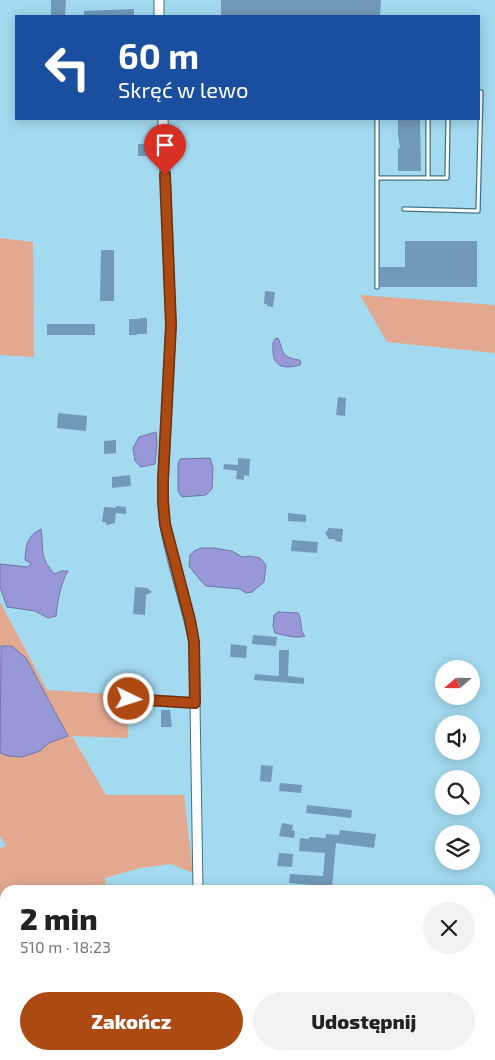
<!DOCTYPE html>
<html lang="pl">
<meta charset="utf-8">
<style>
body{margin:0;font-family:"Exo 2",sans-serif;background:#f2f2f2;color:#222;height:100vh;display:flex;flex-direction:column;font-size:19px;white-space:nowrap}
*{box-sizing:border-box;margin:0}
p{font-size:16px;color:#767676}
.icon{flex:none;width:28px;height:28px;fill:none;stroke:currentColor;stroke-width:2;stroke-linecap:round;stroke-linejoin:round}
.map{position:relative;flex:1;overflow:hidden}
.panel{position:absolute;left:0px;top:885px;width:495px;height:175px;display:flex;flex-direction:column;background:#fff;border-radius:15px 15px 0 0;box-shadow:0 2px 12px #0003}
.panel>*{flex:none}
.top-card{position:absolute;left:15px;top:15px;width:465px;height:105px;border-radius:0px;box-shadow:0 2px 12px #0003;background:#1a4fa0;color:#fff;overflow:hidden}
.needle{width:32px;rotate:250deg}
.tools{position:absolute;left:435px;top:660px;display:grid;gap:10px}
.tools a{display:grid;place-items:center;width:45px;height:45px;border-radius:50%;background:#fff;box-shadow:0 2px 12px #0003;font-size:25px}
.pin{position:absolute;display:grid;place-items:center;width:42px;height:42px;color:#fff;margin:-51px -21px;border-radius:50% 50% 50% 0;rotate:-45deg;box-shadow:0 0 5px #0007}
.pin .icon{rotate:45deg}
.me{position:absolute;width:55px;margin:-28px;rotate:94deg;stroke-linejoin:round;filter:drop-shadow(0 0 4px #0008)}
.turn{display:flex;align-items:center;gap:18px;height:105px;padding:0 20px;font-size:22px}
.turn .icon{width:65px;height:65px;stroke-width:2.5}
.turn b{display:block;font-size:35px;line-height:42px}
.round{display:grid;place-items:center;flex:none;width:52px;height:52px;border-radius:26px;background:#f2f2f2}
.headline{display:flex;align-items:center;justify-content:space-between;height:85px;padding:0 20px}
h1{font-size:30px;font-weight:800;line-height:38px}
.primary-button{display:flex;gap:10px;margin-top:auto;padding:10px 20px}
.primary-button a{flex:1;height:58px;border-radius:30px;background:#ad4912;color:#fff;font-size:20px;font-weight:800;line-height:58px;text-align:center}
.primary-button a+a{background:#f2f2f2;color:#222}
.map>svg:first-child{display:block}
</style>
<div class="map">
<svg width="495" height="1060" viewBox="0 0 495 1060">
<rect width="100%" height="100%" fill="#a3daf0"/>
<g fill="#e3a990">
<polygon points="0,238 33,242 34,357 0,355"/>
<polygon points="360,295 495,305 495,353 387,342"/>
<polygon points="0,602 47,690 127,695 128,738 72,736 106,795 184,795 193,873 171,864 140,868 105,878 106,890 5,890 5,956 0,952 0,848 6,846 0,836 0,753 8,756 40,751 49,743 68,736 26,658 1,646 0,647"/>
<polygon points="0,974 5,978 5,1055 96,1055 102,1060 0,1060"/>
</g>
<g fill="#9897d7" stroke="#7076a5">
<path d="M278,338C285,353 279,356 299,360L301,362L300,365C286,369 273,368 273,351C273,345 272,343 275,339Z"/>
<polygon points="156,432 157,443 155,464 141,467 135,461 133,448 139,437"/>
<polygon points="210,458 213,468 212,489 206,495 182,497 178,491 178,464 180,459"/>
<path d="M41,529C44,549 39,559 55,574L61,571H68C60,585 58,600 56,616L48,618L35,611L7,607L0,587V564L28,567L31,563L25,560C26,545 27,536 41,529Z"/>
<polygon points="201,548 213,548 232,551 242,557 250,556 260,558 266,565 264,582 252,592 246,593 240,589 206,586 200,580 189,566 190,555 194,551"/>
<path d="M278,612L298,613C303,621 299,630 305,636C296,639 284,635 275,633L273,626L274,615Z"/>
<polygon points="1,646 12,646 26,658 68,736 49,743 40,751 22,757 8,756 0,753"/>
<polygon points="270,1055 429,1055 432,1060 270,1060"/>
</g>
<g fill="#7299b9">
<polygon points="51,0 66,0 65,16 51,16"/>
<polygon points="221,0 381,0 380,16 221,16"/>
<polygon points="134,9 134,16 84,16 84,11"/>
<polygon points="398,119 420,119 421,171 398,171 398,149 400,148 398,135"/>
<rect x="138" y="144" width="12" height="12"/>
<polygon points="405,241 477,241 477,287 380,287 380,267 405,267"/>
<polygon points="101,250 114,250 114,301 100,301"/>
<polygon points="265,291 275,292 273,307 267,306 267,304 264,304"/>
<polygon points="140,318 147,318 147,334 137,334 137,335 129,335 129,319 140,319"/>
<rect x="47" y="324" width="48" height="11"/>
<polygon points="338,397 346,398 345,416 336,415"/>
<polygon points="58,413 87,416 86,431 57,428"/>
<polygon points="116,440 116,453 104,454 104,441"/>
<polygon points="238,458 250,459 249,476 244,475 244,480 236,479 237,471 223,469 224,464 238,465"/>
<polygon points="130,475 131,486 112,488 112,477"/>
<polygon points="116,506 126,507 126,514 116,513 115,523 107,525 105,522 102,522 104,507 116,508"/>
<polygon points="288,513 306,515 306,522 288,521"/>
<polygon points="328,528 343,529 342,542 335,541 335,539 329,539 325,533 328,530"/>
<polygon points="292,540 318,542 317,553 291,551"/>
<polygon points="135,587 147,588 152,592 146,595 145,615 133,614"/>
<polygon points="253,635 277,637 276,646 252,644"/>
<polygon points="231,644 247,646 246,658 230,657"/>
<polygon points="279,650 289,650 288,676 304,678 304,684 254,680 255,674 279,676"/>
<polygon points="161,710 170,710 172,727 161,727"/>
<polygon points="261,765 273,766 271,782 260,781"/>
<polygon points="280,783 302,785 301,793 279,791"/>
<polygon points="307,805 352,810 351,818 306,813"/>
<polygon points="282,823 293,825 292,830 295,831 294,838 279,836"/>
<polygon points="340,830 376,834 374,848 336,843 332,887 289,883 290,874 323,876 325,853 299,851 300,838 309,839 309,837 326,838 326,834 339,835"/>
<polygon points="279,853 293,854 292,867 277,866"/>
</g>
<g fill="none" stroke-linecap="round" stroke-linejoin="round">
<defs>
<g id="lane">
<polyline points="377,119 377,287"/>
<polyline points="377,178 447,178 448,119"/>
<polyline points="428,178 428,119"/>
<polyline points="404,209 478,211 481,92 479,92"/>
<polyline points="129,699 194,703"/>
</g>
<g id="street">
<polyline points="0,968 5,972"/>
<polyline points="102,1055 108,1060"/>
</g>
<g id="secondary">
<polyline points="159,0 159,16"/>
<path d="M163,119L171,325L163,480C163,495 163,511 165,526C172,565 186,603 194,642L198,890"/>
<polyline points="212,1055 212,1060"/>
</g>
</defs>
<use href="#lane" stroke="#3f7488" stroke-width="5.5"/>
<use href="#street" stroke="#3f7488" stroke-width="9"/>
<use href="#secondary" stroke="#3f7488" stroke-width="11"/>
<use href="#lane" stroke="#fff" stroke-width="3"/>
<use href="#street" stroke="#fff" stroke-width="6"/>
<use href="#secondary" stroke="#fff" stroke-width="9"/>
</g>
<g fill="none" stroke-linecap="round" stroke-linejoin="round">
<defs>
<polyline id="route" points="129,699 195,703 194,642 190,620 165,524 163,501 163,480 171,325 165,175"/>
</defs>
<use href="#route" stroke="#702f0c" stroke-width="12"/>
<use href="#route" stroke="#ad4912" stroke-width="9"/>
</g>
</svg>
<div class="tools">
<a><svg class="needle" viewBox="-14 -14 28 28"><path d="M0-13l5 13h-10z" fill="#e53935"/><path d="M0 13l5-13h-10z" fill="#767676"/></svg></a>
<a><svg class="icon" aria-label="sound" viewBox="0 0 24 24"><path d="M4 9h4l5-4v14l-5-4H4zM17 9q2 3 0 6"/></svg></a>
<a><svg class="icon" aria-label="search" viewBox="0 0 24 24"><circle cx="10" cy="10" r="6"/><path d="M15 15l6 6"/></svg></a>
<a><svg class="icon" aria-label="layers" viewBox="0 0 24 24"><path d="M12 4l9 5-9 5-9-5zM3 14l9 5 9-5"/></svg></a>
</div>
<div class="pin" style="left:165px;top:175px;background:#d93025"><svg class="icon" aria-label="arrive" viewBox="0 0 24 24"><path d="M6 21V4h12l-3 4 3 4H6"/></svg></div>
<svg class="me" style="left:129px;top:699px" viewBox="-20 -20 40 40"><circle r="17" fill="#ad4912" stroke="#fff" stroke-width="3"/><path d="M0-11L8 9 0 5-8 9z" fill="#fff"/></svg>
<div class="top-card">
<div class="turn"><svg class="icon" aria-label="left" viewBox="0 0 24 24"><path d="M17 20v-9H6M10 6l-5 5 5 5"/></svg><div><b>60 m</b>Skręć w lewo</div></div>
</div>
<section class="panel">
<div class="headline"><div><h1>2 min</h1><p>510 m · 18:23</p></div><a class="round"><svg class="icon" aria-label="close" viewBox="0 0 24 24"><path d="M6 6l12 12M18 6L6 18"/></svg></a></div>
<div class="primary-button"><a>Zakończ</a><a>Udostępnij</a></div>
</section>
</div>
